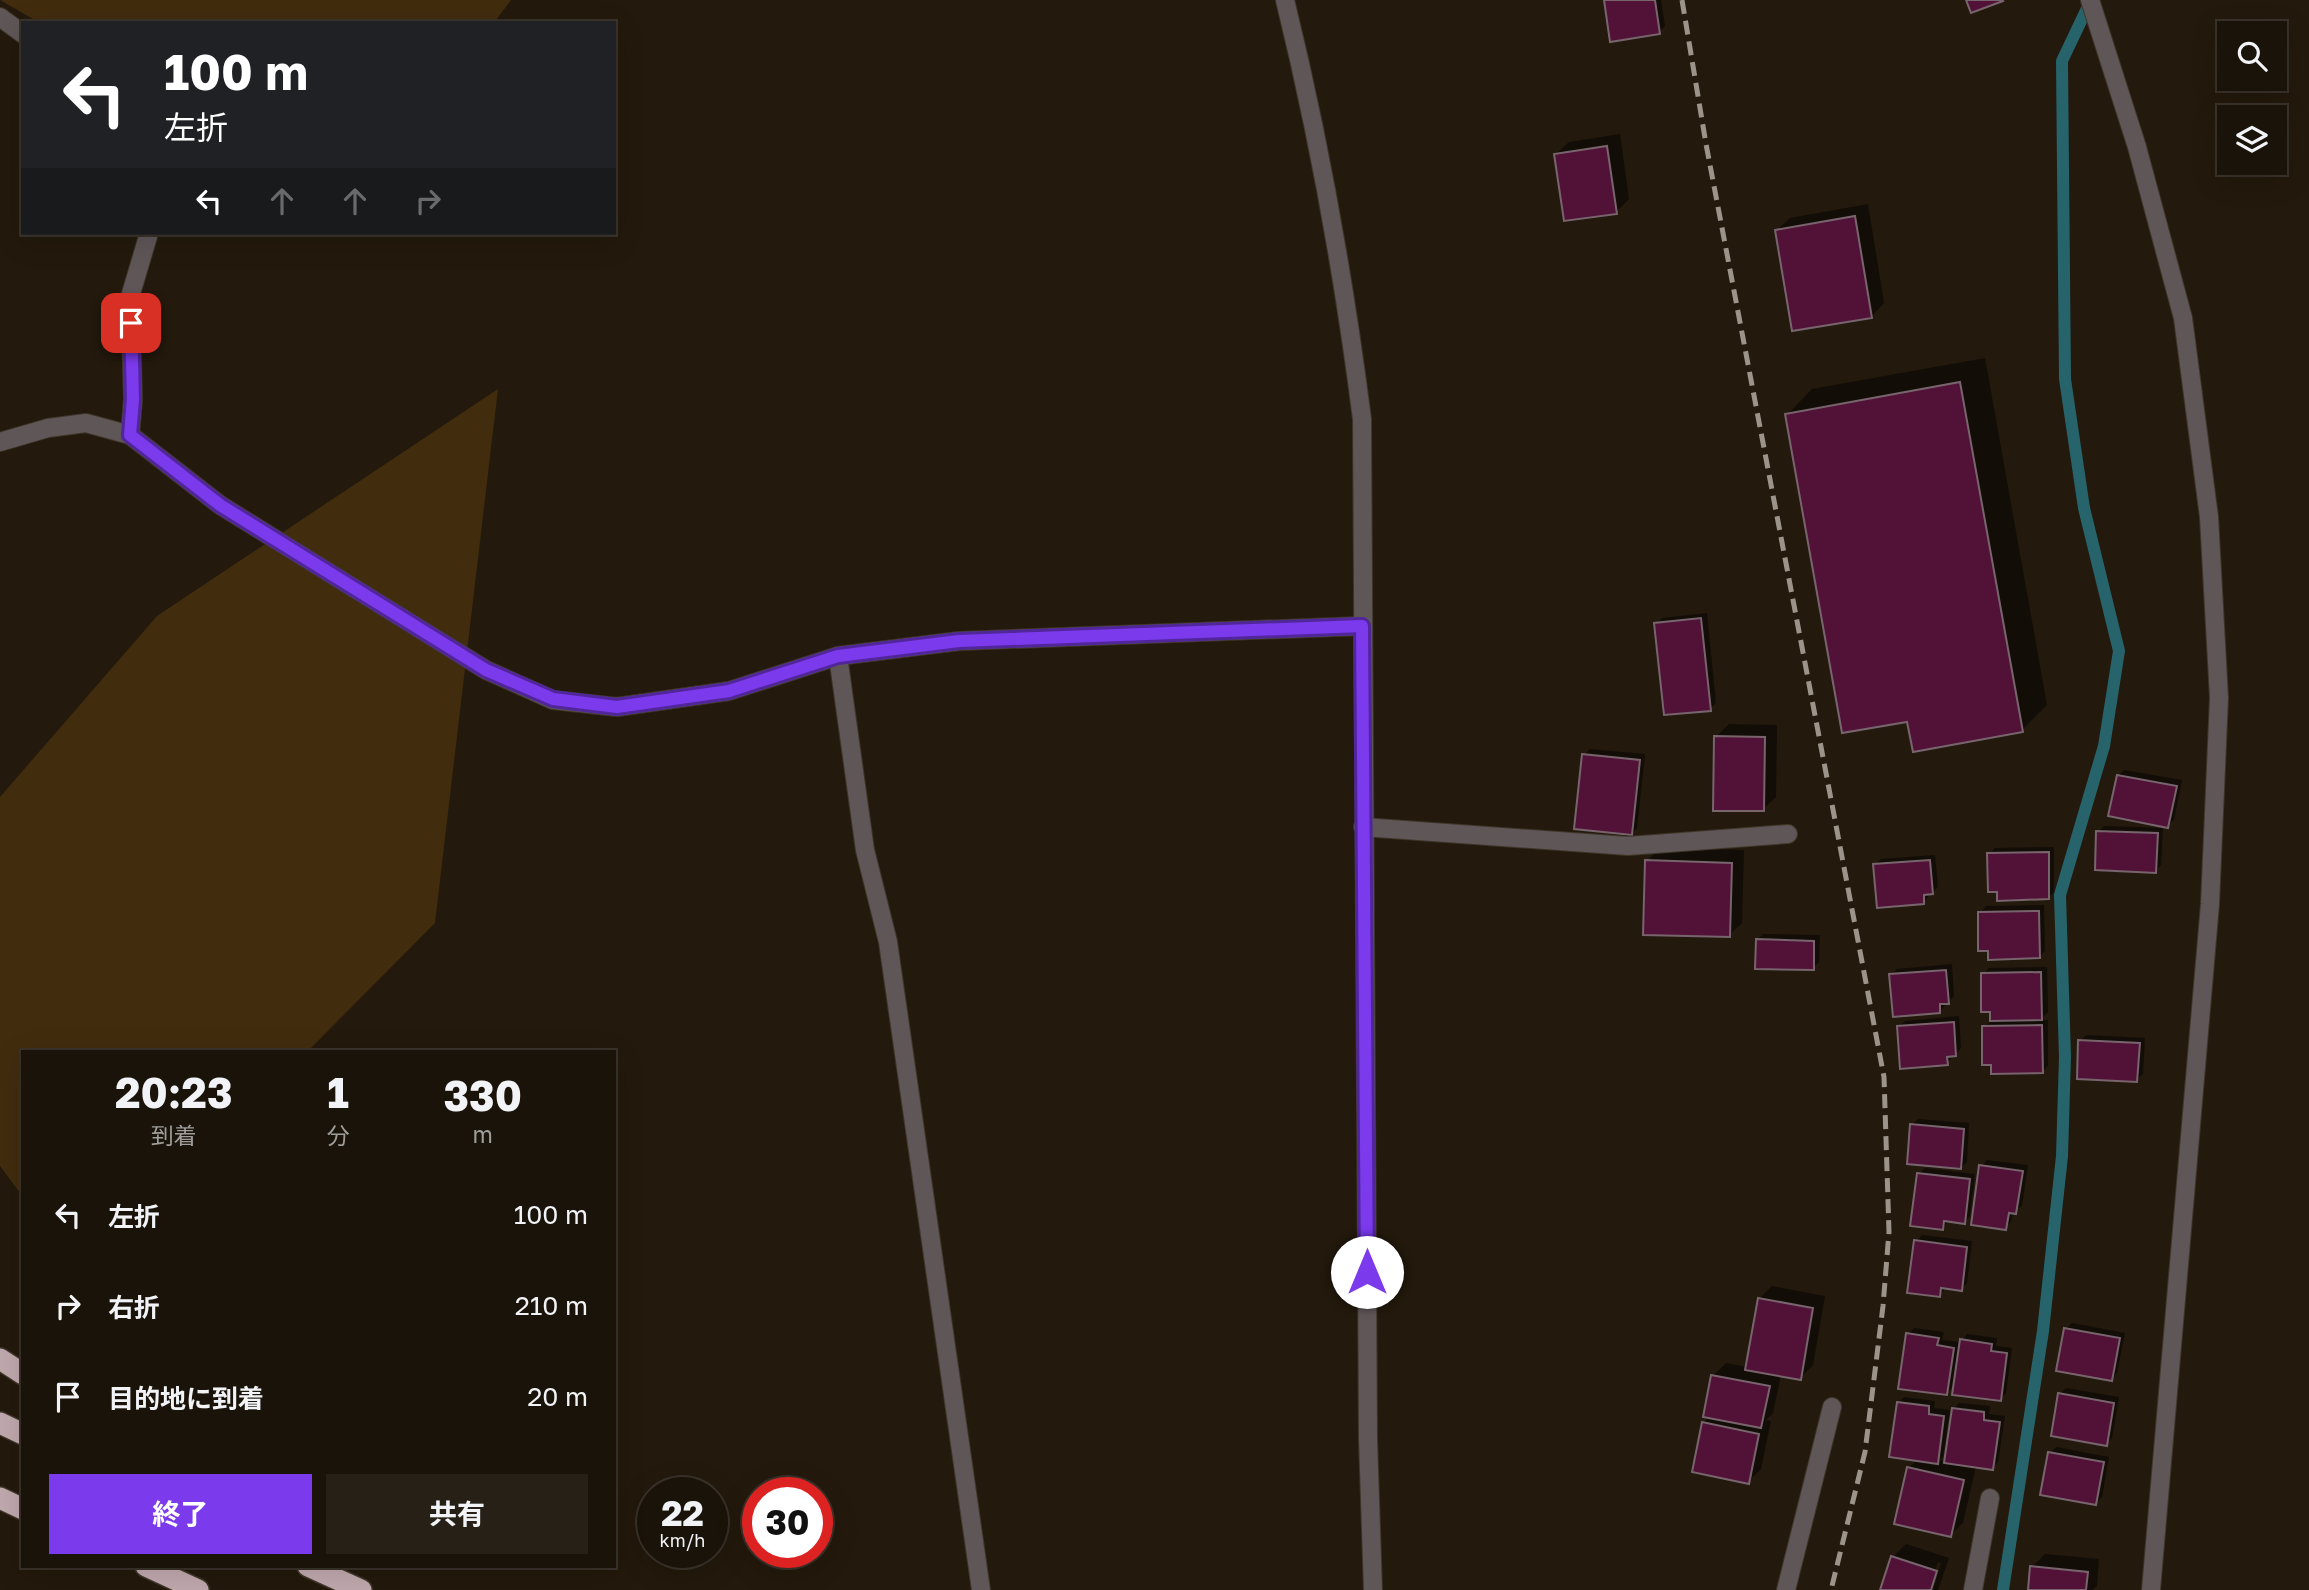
<!DOCTYPE html>
<html lang="ja">
<meta charset="utf-8">
<style>
body{margin:0;font-family:"Golos Text","Noto Sans JP",sans-serif;background:#272017;color:#f1f3f6;height:100vh;display:flex;flex-direction:column;font-size:26px;white-space:nowrap}
*{box-sizing:border-box;margin:0}
p{font-size:23px;color:#9f9e9c}
.icon{flex:none;width:38px;height:38px;fill:none;stroke:currentColor;stroke-width:2;stroke-linecap:round;stroke-linejoin:round}
.map{position:relative;flex:1;overflow:hidden}
.panel{position:absolute;left:21px;top:1050px;width:595px;height:518px;display:flex;flex-direction:column;background:#1a1309;border-radius:0px;box-shadow:0 7px 28px #0002,0 0 0 2px #38322a}
.panel>*{flex:none}
.banner{position:absolute;left:21px;top:21px;width:595px;height:214px;border-radius:0px;box-shadow:0 7px 28px #0002,0 0 0 2px #38322a;background:#202124;color:#fff;overflow:hidden}
.tools{position:absolute;left:2217px;top:21px;display:grid;gap:14px}
.tools a{display:grid;place-items:center;width:70px;height:70px;border-radius:0px;background:#1a1309;box-shadow:0 7px 28px #0002,0 0 0 2px #38322a;font-size:35px}
.speed{position:absolute;left:637px;top:1477px;display:flex;gap:14px;font-size:35px;font-weight:700;text-align:center}
.speed>*{display:grid;place-content:center;width:91px;height:91px;border-radius:50%;background:#1a1309;box-shadow:0 7px 28px #0002,0 0 0 2px #38322a;line-height:1}
.speed small{font-size:18px;font-weight:400}
.speed .limit{border:10px solid #d22;background:#fff;color:#111}
.pin{position:absolute;display:grid;place-items:center;width:60px;height:60px;color:#fff;margin:-30px;border-radius:14px;box-shadow:0 4px 10px #0006}
.me{position:absolute;width:77px;margin:-38px;rotate:0deg;stroke-linejoin:round;filter:drop-shadow(0 0 5px #0008)}
.turn{display:flex;align-items:center;gap:24px;height:147px;padding:0 28px;font-size:32px}
.turn .icon{width:91px;height:91px;stroke-width:2.5}
.turn b{display:block;font-size:49px;line-height:60px}
.lanes{display:flex;align-items:center;height:66px;padding:0 28px;background:#0003;justify-content:center;gap:35px;direction:ltr}
.lanes .off{opacity:.35}
.eta{display:flex;justify-content:space-evenly;align-items:center;height:119px;text-align:center}
.eta b{font-size:42px;font-weight:700;line-height:49px}
.cta{display:flex;gap:14px;margin-top:auto;padding:14px 28px}
.cta a{flex:1;height:80px;border-radius:0px;background:#7c3aed;color:#fff;font-size:28px;font-weight:700;line-height:80px;text-align:center}
.cta a+a{background:#272017;color:#f1f3f6}
ul{padding:0;list-style:none}
li{display:flex;align-items:center;gap:21px;height:91px;padding:0 28px}
li div{flex:1}
li b{display:block;font-size:26px}
li em{font-style:normal}
.map>svg:first-child{display:block}
</style>
<div class="map">
<svg width="2309" height="1590" viewBox="0 0 2309 1590">
<rect width="100%" height="100%" fill="#23190c"/>
<g fill="#412c0e">
<polygon points="0,0 511,0 494,23 40,23"/>
<polygon points="498,389 435,923 310,1049 303,1052 23,1052 23,1197 0,1166 0,797 157,616"/>
</g>
<g fill="#0007">
<polygon points="1606,0 1661,0 1665,26 1659,32"/>
<polygon points="1620,134 1629,199 1616,212 1556,154 1569,142"/>
<polygon points="1868,204 1884,303 1872,316 1777,230 1790,218"/>
<polygon points="1985,358 2047,705 2022,730 1908,720 1787,415 1812,389"/>
<polygon points="1707,613 1716,703 1710,709 1656,624 1662,618"/>
<polygon points="1729,724 1777,725 1776,797 1763,809 1716,737"/>
<polygon points="1590,749 1645,754 1637,828 1631,834 1584,755"/>
<polygon points="2124,770 2182,780 2174,820 2167,826 2118,776"/>
<polygon points="2104,826 2163,828 2161,865 2155,871 2098,832"/>
<polygon points="2054,847 2054,892 2048,898 1989,854 1995,848"/>
<polygon points="1660,848 1744,850 1742,923 1729,935 1647,861"/>
<polygon points="1935,855 1938,887 1923,902 1875,865 1881,859"/>
<polygon points="2044,905 2045,951 2039,957 1989,949 1980,913 1986,906"/>
<polygon points="1763,934 1820,935 1819,962 1813,968 1757,940"/>
<polygon points="1952,964 1954,996 1940,1011 1891,975 1897,969"/>
<polygon points="2047,967 2048,1012 2040,1020 2048,1020 2048,1066 2042,1072 1983,1027 1992,1021 1983,974 1989,968"/>
<polygon points="1959,1016 1961,1048 1947,1063 1899,1027 1905,1021"/>
<polygon points="2086,1035 2145,1038 2143,1074 2136,1080 2080,1041"/>
<polygon points="1918,1119 1969,1123 1967,1162 1961,1168 1912,1125"/>
<polygon points="1987,1160 2028,1165 2022,1206 2013,1212 2011,1222 2005,1228 1981,1166"/>
<polygon points="1925,1168 1975,1174 1970,1216 1964,1222 1949,1220 1943,1228 1919,1174"/>
<polygon points="1922,1235 1972,1241 1967,1283 1961,1289 1946,1287 1940,1295 1916,1241"/>
<polygon points="1772,1286 1825,1296 1813,1365 1800,1378 1781,1375 1773,1413 1766,1420 1771,1421 1761,1469 1748,1482 1703,1423 1710,1416 1713,1376 1726,1363 1747,1367 1759,1299"/>
<polygon points="2072,1323 2125,1333 2117,1373 2111,1379 2066,1329"/>
<polygon points="1914,1328 1944,1332 1942,1340 1961,1342 1967,1334 1997,1338 1996,1346 2012,1348 2006,1393 2000,1399 1955,1385 1947,1393 1908,1334"/>
<polygon points="2066,1388 2119,1397 2112,1438 2106,1444 2060,1394"/>
<polygon points="1904,1397 1935,1401 1934,1408 1950,1410 1943,1456 1940,1460 1946,1461 1953,1409 1959,1403 1990,1406 1989,1414 2005,1416 1998,1462 1992,1468 1976,1466 1963,1523 1950,1535 1909,1468 1917,1460 1898,1403"/>
<polygon points="2056,1447 2109,1457 2102,1497 2096,1503 2050,1453"/>
<polygon points="1906,1544 1949,1558 1938,1590 1933,1590 1941,1563 1938,1562 1929,1590 1882,1590 1893,1557"/>
<polygon points="2045,1554 2099,1559 2097,1586 2092,1590 2030,1590 2032,1567"/>
</g>
<g fill="none" stroke-linecap="round" stroke-linejoin="round">
<polyline stroke="#27636a" stroke-width="12" points="2003,1590 2043,1331 2062,1156 2065,1057 2060,895 2104,746 2119,651 2084,508 2065,379 2062,61 2091,0"/>
</g>
<g fill="#521238" stroke="#77646d" stroke-width="2">
<polygon points="1604,0 1655,0 1660,34 1610,42"/>
<polygon points="1966,0 2002,0 2003,1 1971,13"/>
<polygon points="1607,146 1617,214 1564,221 1554,154"/>
<polygon points="1855,216 1872,318 1792,331 1775,230"/>
<polygon points="1960,382 2023,732 1913,752 1907,722 1842,733 1785,414"/>
<polygon points="1701,618 1711,711 1664,715 1654,623"/>
<polygon points="1714,736 1765,737 1764,811 1713,811"/>
<polygon points="1582,754 1640,760 1632,835 1574,829"/>
<polygon points="2117,775 2177,786 2168,828 2108,816"/>
<polygon points="2096,831 2158,833 2156,873 2095,870"/>
<polygon points="2049,852 2049,899 1997,901 1997,892 1988,892 1987,853"/>
<polygon points="1645,860 1732,863 1730,937 1643,935"/>
<polygon points="1930,860 1933,894 1924,895 1924,904 1877,908 1873,864"/>
<polygon points="2039,911 2040,958 1988,960 1988,951 1978,951 1978,912"/>
<polygon points="1756,939 1814,941 1814,970 1755,969"/>
<polygon points="1946,970 1949,1004 1940,1004 1940,1013 1893,1017 1889,974"/>
<polygon points="2041,972 2042,1020 1990,1021 1990,1012 1981,1012 1981,973"/>
<polygon points="1954,1022 1956,1056 1947,1057 1948,1065 1900,1069 1897,1026"/>
<polygon points="2042,1025 2043,1073 1991,1074 1991,1065 1982,1065 1982,1026"/>
<polygon points="2078,1040 2140,1043 2137,1082 2077,1079"/>
<polygon points="1910,1124 1964,1129 1961,1169 1907,1164"/>
<polygon points="1979,1165 2023,1171 2016,1214 2009,1213 2006,1230 1971,1225"/>
<polygon points="1917,1173 1970,1179 1965,1224 1944,1221 1943,1230 1910,1226"/>
<polygon points="1914,1240 1967,1247 1962,1291 1941,1288 1940,1297 1907,1293"/>
<polygon points="1758,1298 1813,1308 1801,1380 1745,1370"/>
<polygon points="2064,1328 2120,1338 2112,1381 2056,1371"/>
<polygon points="1906,1333 1939,1338 1937,1345 1954,1348 1947,1395 1898,1389"/>
<polygon points="1960,1339 1992,1344 1991,1351 2007,1353 2001,1401 1952,1395"/>
<polygon points="1711,1375 1770,1386 1761,1428 1703,1417"/>
<polygon points="2058,1393 2114,1403 2107,1446 2051,1436"/>
<polygon points="1897,1402 1929,1406 1929,1414 1944,1416 1938,1464 1889,1457"/>
<polygon points="1952,1408 1984,1412 1984,1420 2000,1422 1993,1470 1944,1463"/>
<polygon points="1702,1422 1759,1434 1749,1484 1692,1472"/>
<polygon points="2048,1452 2104,1462 2096,1505 2040,1495"/>
<polygon points="1907,1467 1964,1480 1951,1537 1894,1524"/>
<polygon points="1891,1556 1937,1571 1931,1590 1880,1590"/>
<polygon points="2030,1566 2088,1572 2086,1590 2028,1590"/>
</g>
<g fill="none" stroke-linecap="round" stroke-linejoin="round">
<defs>
<g id="minor">
<path d="M1285,0C1319,138 1344,278 1362,419L1368,1439L1373,1590"/>
<polyline points="2090,0 2137,147 2183,318 2209,517 2219,698 2210,904 2151,1590"/>
<polyline points="0,17 23,34"/>
<polyline points="130,435 133,399 130,297 149,233"/>
<polyline points="0,442 48,428 86,423 130,435 220,505 486,670 553,700 617,707 729,691 838,656 959,641 1362,626"/>
<polyline points="838,656 865,850 888,942 981,1590"/>
<polyline points="1363,827 1628,846 1788,834"/>
<polyline points="1786,1590 1832,1407"/>
<polyline points="1973,1590 1990,1498"/>
</g>
<g id="highway">
<polyline points="0,1359 23,1374"/>
<polyline points="0,1423 23,1434"/>
<polyline points="0,1498 23,1509"/>
<polyline points="146,1566 198,1590"/>
<polyline points="308,1566 361,1590"/>
</g>
</defs>
<use href="#minor" stroke="#3f3629" stroke-width="20"/>
<use href="#highway" stroke="#3f3629" stroke-width="24"/>
<use href="#minor" stroke="#5f5658" stroke-width="18"/>
<use href="#highway" stroke="#c0a9ae" stroke-width="21"/>
<polyline stroke="#9c948a" stroke-width="5" stroke-dasharray="14 7" stroke-linecap="butt" points="1682,0 1706,144 1884,1077 1889,1232 1883,1306 1865,1452 1831,1590"/>
</g>
<g fill="none" stroke-linecap="round" stroke-linejoin="round">
<defs>
<polyline id="route" points="131,323 133,399 130,435 220,505 486,670 553,699 617,707 729,691 838,656 959,641 1362,626 1367,1272"/>
</defs>
<use href="#route" stroke="#51269a" stroke-width="18"/>
<use href="#route" stroke="#7c3aed" stroke-width="12"/>
</g>
</svg>
<div class="tools">
<a><svg class="icon" aria-label="search" viewBox="0 0 24 24"><circle cx="10" cy="10" r="6"/><path d="M15 15l6 6"/></svg></a>
<a><svg class="icon" aria-label="layers" viewBox="0 0 24 24"><path d="M12 4l9 5-9 5-9-5zM3 14l9 5 9-5"/></svg></a>
</div>
<div class="speed"><div>22<small>km/h</small></div><div class="limit">30</div></div>
<div class="pin" style="left:131px;top:323px;background:#d93025"><svg class="icon" aria-label="arrive" viewBox="0 0 24 24"><path d="M6 21V4h12l-3 4 3 4H6"/></svg></div>
<svg class="me" style="left:1367px;top:1272px" viewBox="-20 -20 40 40"><circle r="19" fill="#fff"/><path d="M0-13L10 11 0 6-10 11z" fill="#7c3aed"/></svg>
<div class="banner">
<div class="turn"><svg class="icon" aria-label="left" viewBox="0 0 24 24"><path d="M17 20v-9H6M10 6l-5 5 5 5"/></svg><div><b>100 m</b>左折</div></div>
<div class="lanes"><svg class="icon" aria-label="left" viewBox="0 0 24 24"><path d="M17 20v-9H6M10 6l-5 5 5 5"/></svg><svg class="icon off" aria-label="ahead" viewBox="0 0 24 24"><path d="M12 20V5M6 11l6-6 6 6"/></svg><svg class="icon off" aria-label="ahead" viewBox="0 0 24 24"><path d="M12 20V5M6 11l6-6 6 6"/></svg><svg class="icon off" aria-label="right" viewBox="0 0 24 24"><path d="M7 20v-9h11M14 6l5 5-5 5"/></svg></div>
</div>
<section class="panel">
<div class="eta">
<div><b>20:23</b><p>到着</p></div>
<div><b>1</b><p>分</p></div>
<div><b>330</b><p>m</p></div>
</div>
<ul>
<li><svg class="icon" aria-label="left" viewBox="0 0 24 24"><path d="M17 20v-9H6M10 6l-5 5 5 5"/></svg><div><b>左折</b></div><em>100 m</em></li>
<li><svg class="icon" aria-label="right" viewBox="0 0 24 24"><path d="M7 20v-9h11M14 6l5 5-5 5"/></svg><div><b>右折</b></div><em>210 m</em></li>
<li><svg class="icon" aria-label="arrive" viewBox="0 0 24 24"><path d="M6 21V4h12l-3 4 3 4H6"/></svg><div><b>目的地に到着</b></div><em>20 m</em></li>
</ul>
<div class="cta"><a>終了</a><a>共有</a></div>
</section>
</div>
